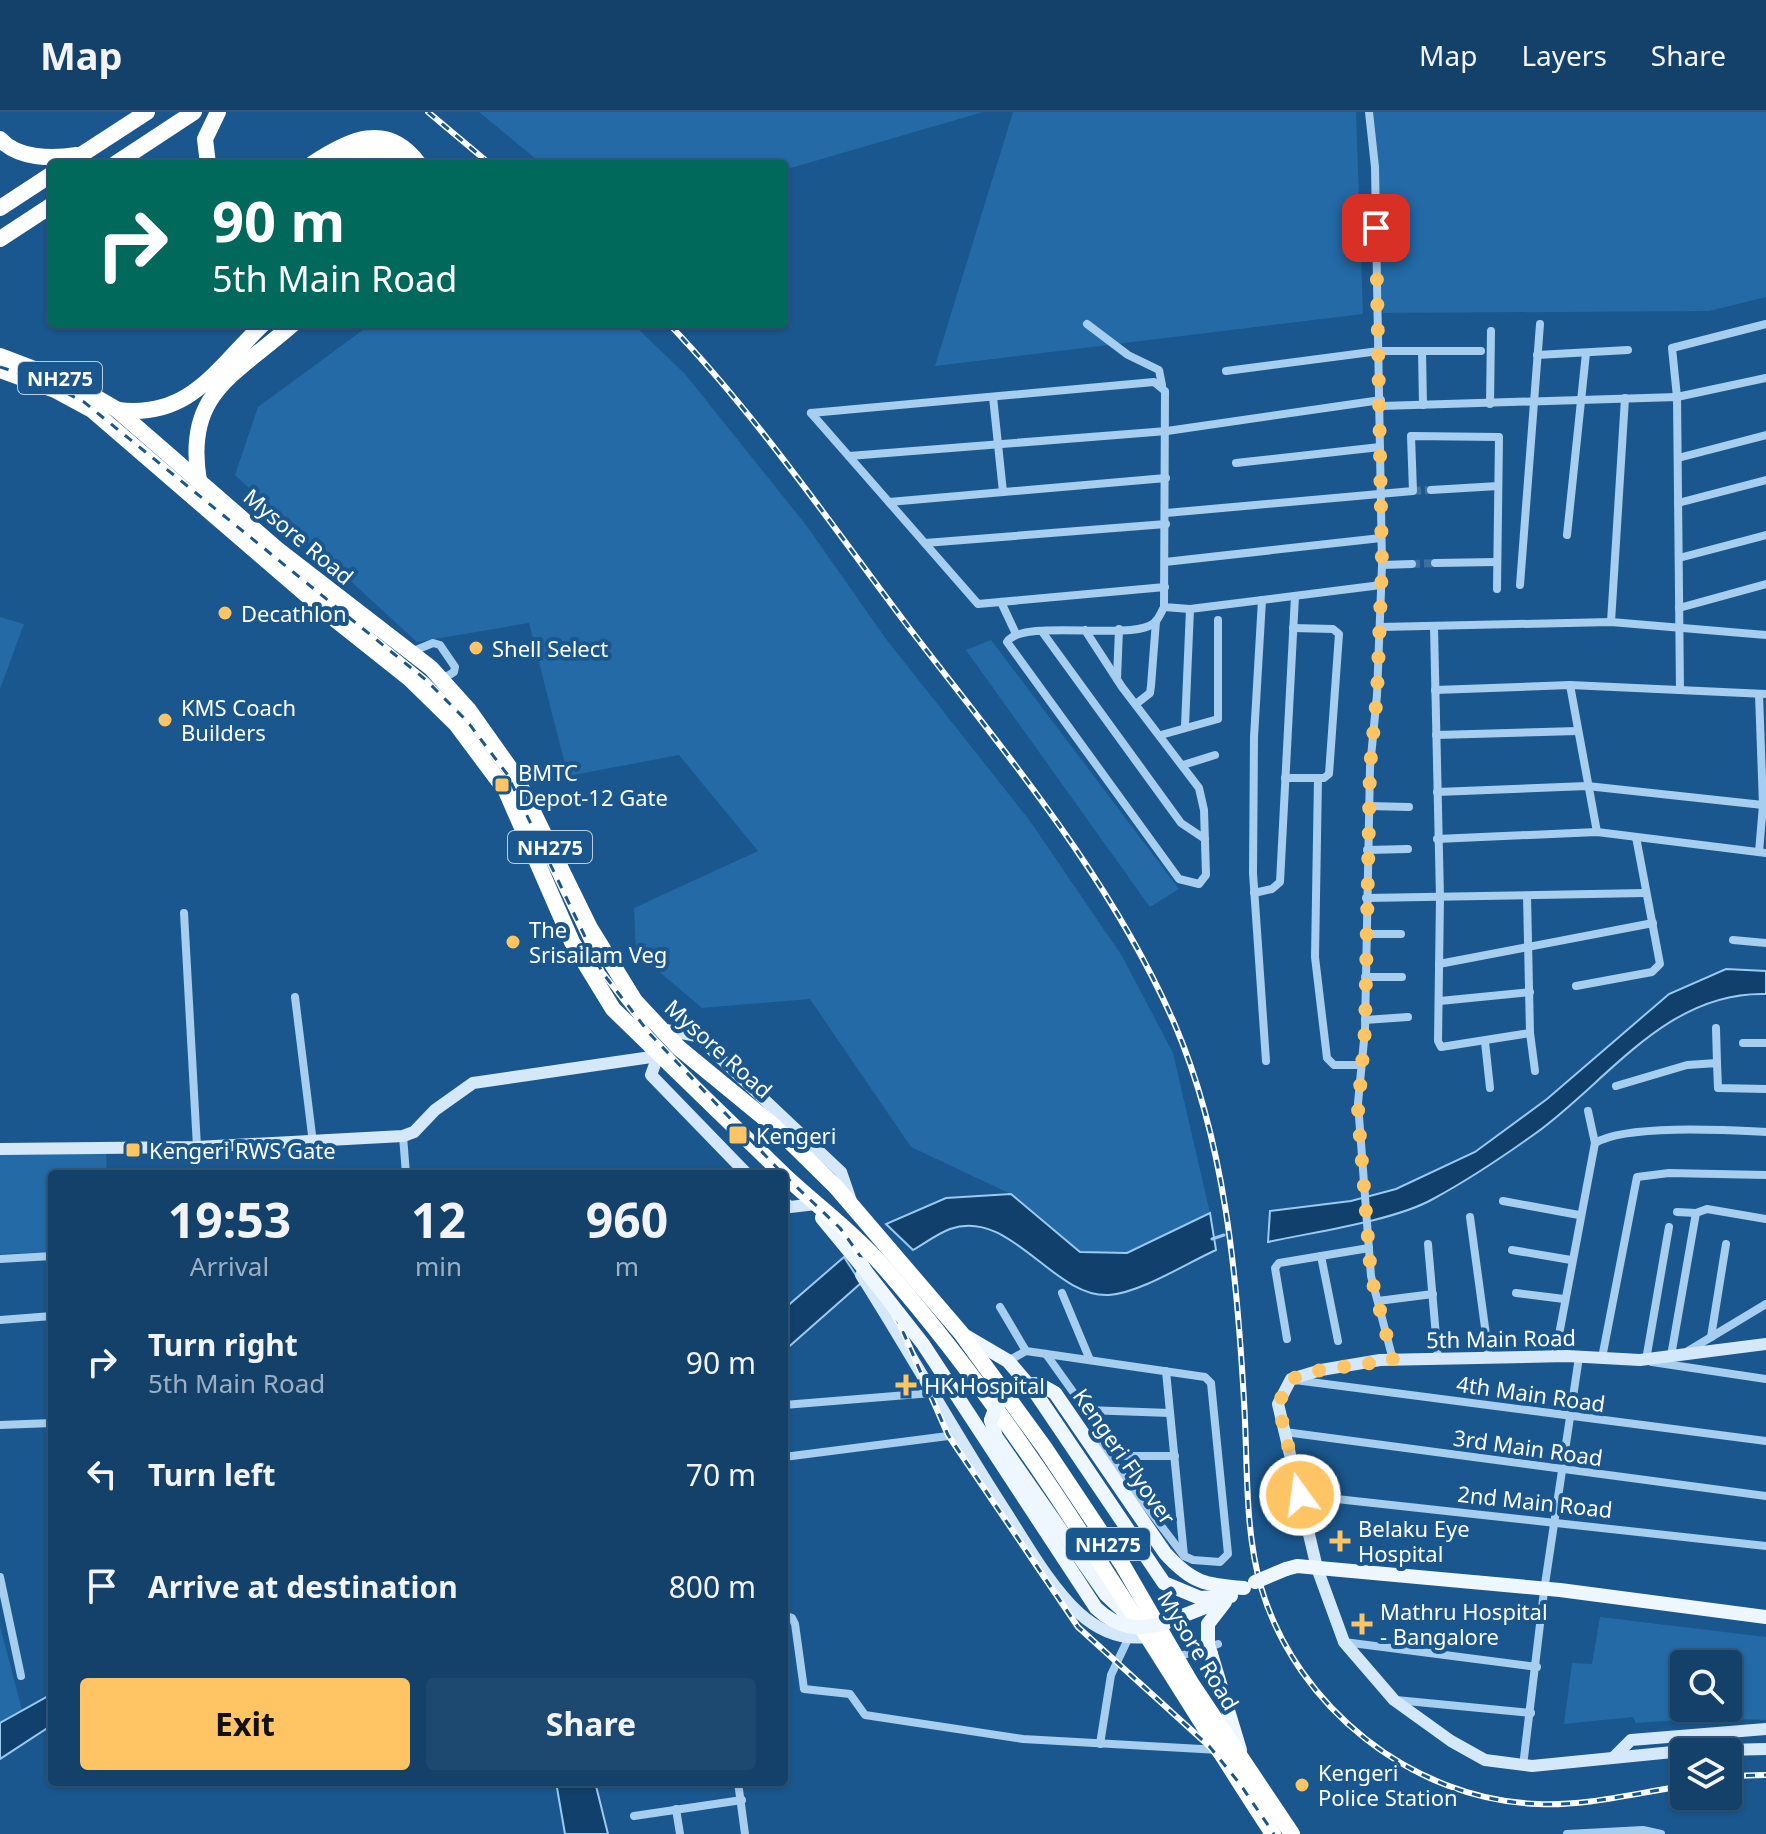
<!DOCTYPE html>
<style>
body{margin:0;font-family:"Noto Sans",sans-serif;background:#1d4870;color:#f1f3f6;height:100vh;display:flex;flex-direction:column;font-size:30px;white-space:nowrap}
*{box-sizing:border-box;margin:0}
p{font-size:26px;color:#9dafc1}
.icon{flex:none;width:44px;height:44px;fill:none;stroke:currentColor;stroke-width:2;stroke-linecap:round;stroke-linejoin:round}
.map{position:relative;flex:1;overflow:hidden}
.details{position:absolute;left:48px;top:1058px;width:740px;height:616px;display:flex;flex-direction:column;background:#14416a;border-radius:8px;box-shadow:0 2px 6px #0004,0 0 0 2px #335a7e}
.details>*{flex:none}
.banner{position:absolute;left:48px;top:48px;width:740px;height:168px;border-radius:8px;box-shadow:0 2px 6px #0004,0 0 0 2px #335a7e;background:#00695c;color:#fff;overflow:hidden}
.tools{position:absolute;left:1670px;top:1538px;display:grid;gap:16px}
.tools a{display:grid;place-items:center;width:72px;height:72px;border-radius:8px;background:#14416a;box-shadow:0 2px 6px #0004,0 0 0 2px #335a7e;font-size:40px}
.pin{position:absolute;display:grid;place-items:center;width:68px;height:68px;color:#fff;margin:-34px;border-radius:16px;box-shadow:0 4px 12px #0006}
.me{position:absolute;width:88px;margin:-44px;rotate:346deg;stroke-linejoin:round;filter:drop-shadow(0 0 6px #0008)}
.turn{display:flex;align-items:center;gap:28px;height:168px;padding:0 32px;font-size:36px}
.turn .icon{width:104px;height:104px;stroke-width:2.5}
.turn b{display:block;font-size:56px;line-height:68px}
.eta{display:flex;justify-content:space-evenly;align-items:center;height:136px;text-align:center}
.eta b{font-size:48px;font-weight:700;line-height:56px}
.button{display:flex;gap:16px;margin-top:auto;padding:16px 32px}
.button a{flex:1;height:92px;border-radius:8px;background:#ffc464;color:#111;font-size:32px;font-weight:700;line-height:92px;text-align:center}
.button a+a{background:#1d4870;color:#f1f3f6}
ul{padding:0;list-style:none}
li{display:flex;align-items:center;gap:24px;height:112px;padding:0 32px}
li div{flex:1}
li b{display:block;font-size:30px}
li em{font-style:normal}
header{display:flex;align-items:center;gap:48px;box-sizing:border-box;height:112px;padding:0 40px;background:#14416a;border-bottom:2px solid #335a7e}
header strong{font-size:38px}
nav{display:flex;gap:44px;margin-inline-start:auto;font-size:28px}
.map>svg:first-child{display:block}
</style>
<header>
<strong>Map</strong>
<nav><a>Map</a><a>Layers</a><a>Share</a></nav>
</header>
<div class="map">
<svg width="1766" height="1722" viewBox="0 0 1766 1722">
<rect width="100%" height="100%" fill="#1a578e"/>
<g fill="#236aa7" fill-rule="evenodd">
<polygon points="479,0 983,0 784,58 784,52 542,52"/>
<polygon points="1013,0 1356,0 1363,202 935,254"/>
<polygon points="1371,0 1766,0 1766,185 1709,199 1383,201"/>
<polygon points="371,212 633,212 685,262 806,413 886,527 1030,709 1122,844 1173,941 1210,1101 1127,1141 1080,1140 1011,1082 911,1035 810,887 702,896 636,840 634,796 758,739 679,643 568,664 529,511 417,530 235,363 258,295"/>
<polygon points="0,505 24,512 0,577"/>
<polygon points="991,528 1179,777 1150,795 966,538"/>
<polygon points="0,1042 106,1042 107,1062 52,1062 52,1140 0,1142"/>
<path d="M1600,1505L1766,1525V1608L1705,1606L1636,1611L1633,1605L1564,1612L1572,1551L1592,1552ZM1684,1552H1728V1596H1684Z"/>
<polygon points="0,1514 22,1598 0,1611"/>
</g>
<g fill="#11406c" stroke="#9acaf0" stroke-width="2">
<path d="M1726,857L1766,859V882C1667,879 1608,969 1536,1021C1504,1044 1468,1068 1433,1087C1394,1109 1313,1120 1268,1130L1270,1099L1351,1089L1396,1077L1475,1040L1547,987L1669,882Z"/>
<path d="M1011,1082L1080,1140L1127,1141L1210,1101L1216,1138C1187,1151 1140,1181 1109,1183C1053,1186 1010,1095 950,1117C937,1122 925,1131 913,1138L886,1112L946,1086Z"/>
<polygon points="844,1145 861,1171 784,1239 784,1197"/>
<polygon points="52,1582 52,1613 0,1647 0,1611"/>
<polygon points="556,1670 595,1670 608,1722 565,1722"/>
</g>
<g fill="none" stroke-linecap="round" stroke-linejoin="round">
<polyline stroke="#9acaf0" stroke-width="3" points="1212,1127 1224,1123"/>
<g stroke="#3c709f" stroke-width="8" stroke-dasharray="8 4" stroke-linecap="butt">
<polyline points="1413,379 1431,378"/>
<polyline points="1412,452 1435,451"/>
</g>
<g stroke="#a7ceee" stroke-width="8">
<polyline points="1369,0 1375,55 1382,453 1377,583 1370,655 1365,918 1358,991 1371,1164 1393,1248"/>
<polyline points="1087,212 1128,243 1159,258 1162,273"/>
<polyline points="1766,212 1672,236 1677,285 1766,266"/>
<polyline points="1422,239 1423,293"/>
<polyline points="1537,243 1628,238"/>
<polyline points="1226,259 1379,239 1481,239"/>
<polyline points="993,285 1003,380"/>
<polyline points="1490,292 1491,219"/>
<polyline points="1381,294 1677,285 1680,578"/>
<polyline points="811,301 1154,270 1165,279 1164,495 1190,497 1381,473"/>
<polyline points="811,301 978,492 1165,475"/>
<polyline points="849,344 1167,319 1381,288"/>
<polyline points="1678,346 1766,323"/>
<polyline points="1236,351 1380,335"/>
<polyline points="1431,378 1498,374"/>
<polyline points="889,390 1166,366"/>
<polyline points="1678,391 1766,368"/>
<polyline points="1166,401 1413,379 1411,324 1499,325 1497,477"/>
<polyline points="1567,423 1586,241"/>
<polyline points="925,431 1166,412"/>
<polyline points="1679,446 1766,423"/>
<polyline points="1165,450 1381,426"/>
<polyline points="1435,451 1497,450"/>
<polyline points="1382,453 1412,452"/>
<polyline points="1520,473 1540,212"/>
<polyline points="1262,488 1254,625 1253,761 1266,949"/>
<polyline points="1001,490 1016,522"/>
<polyline points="1679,496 1766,472"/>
<polyline points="1611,510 1625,286"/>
<polyline points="1380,515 1611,510 1766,523"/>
<polyline points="1434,515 1440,786 1438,929 1441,935 1530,921 1527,784"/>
<path d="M1085,518L1122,575L1199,676L1204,698L1206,763L1199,772L1179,767L1007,530C1021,507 1121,527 1149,514C1157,511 1160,503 1164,495"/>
<polyline points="1043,521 1181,711 1205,727"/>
<polyline points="411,540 433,531 440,533 455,555 454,560 441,568"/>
<polyline points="1117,567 1119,517"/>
<polyline points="1570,573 1597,720"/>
<polyline points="1435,578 1570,573 1766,582"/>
<polyline points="1136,592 1150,581 1151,574 1156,509"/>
<polyline points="1185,614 1190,497"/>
<polyline points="1161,623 1218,607 1218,508"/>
<polyline points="1436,623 1578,619"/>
<polyline points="1183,653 1215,643"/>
<polyline points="1285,666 1324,666 1329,662 1339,522 1333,517 1293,516"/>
<polyline points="1318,666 1315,845 1327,946 1334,953 1361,953"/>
<polyline points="1437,680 1587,674 1763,693"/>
<polyline points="1369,694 1409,695"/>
<polyline points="1437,727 1597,720 1766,741"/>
<polyline points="1367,738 1408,737"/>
<polyline points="1759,740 1763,693 1759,582"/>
<polyline points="1254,781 1272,777 1280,770 1295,484"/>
<polyline points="1366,786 1645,781"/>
<polyline points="184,801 197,1035"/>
<polyline points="1365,822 1401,822"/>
<polyline points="1733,828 1766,831"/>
<polyline points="1439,852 1653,811"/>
<polyline points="1365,865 1402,865"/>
<polyline points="1576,874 1652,860 1660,852 1636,725"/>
<polyline points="295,885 313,1031"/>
<polyline points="1440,889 1530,880"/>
<polyline points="1365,908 1408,905"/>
<polyline points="1716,916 1717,951"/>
<polyline points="1530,921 1535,959"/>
<polyline points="1485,930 1490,976"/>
<polyline points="1743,931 1766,931"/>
<polyline points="1616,974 1687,953 1717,951 1718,976 1766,977"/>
<polyline points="1588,999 1595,1031"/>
<polyline points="403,1024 406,1062"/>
<polyline points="1503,1089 1579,1103"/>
<polyline points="1677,1100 1696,1101"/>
<polyline points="1470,1105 1489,1245"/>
<polyline points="1428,1132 1438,1247"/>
<polyline points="1512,1138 1571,1148"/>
<polyline points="1321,1144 1338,1229"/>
<polyline points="0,1147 52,1144"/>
<polyline points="1062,1181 1090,1248"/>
<polyline points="1516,1181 1564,1187"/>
<polyline points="1378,1189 1433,1182"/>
<polyline points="1000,1195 1026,1239"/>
<polyline points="0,1208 52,1204"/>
<polyline points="1711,1225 1726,1132"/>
<polyline points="1287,1227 1275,1156 1279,1151 1369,1136"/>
<polyline points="1688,1239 1766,1192"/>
<polyline points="1046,1242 1086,1298 1108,1344 1175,1344"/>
<path d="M1555,1244L1595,1031C1626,1012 1728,1018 1766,1020"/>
<polyline points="1671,1244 1696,1101 1707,1097 1766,1107"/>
<polyline points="1602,1246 1637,1065 1669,1061 1766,1063"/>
<polyline points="1646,1248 1669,1115"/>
<polyline points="1008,1249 1026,1239 1205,1265 1211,1271 1228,1442 1220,1450 1193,1448 1184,1444 1166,1259"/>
<polyline points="1652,1250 1766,1267"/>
<polyline points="1295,1268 1766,1329"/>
<polyline points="784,1293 932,1281"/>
<polyline points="1086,1298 1170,1301"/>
<polyline points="0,1313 52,1311"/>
<polyline points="1285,1320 1766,1384"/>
<polyline points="1108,1344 1184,1444"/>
<polyline points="784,1345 956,1323"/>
<polyline points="1300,1383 1766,1434"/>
<polyline points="0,1465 21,1564"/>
<polyline points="784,1503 792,1506 795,1512 804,1577 850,1582 865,1603 1023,1627 1219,1638"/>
<polyline points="1344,1530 1537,1555"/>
<polyline points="1177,1545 1218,1532"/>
<polyline points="1396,1588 1531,1601"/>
<polyline points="1100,1632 1111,1563 1128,1527"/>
<polyline points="1523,1654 1544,1479 1579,1245"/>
<polyline points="738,1670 745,1722"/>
<polyline points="676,1697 680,1722"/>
<polyline points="634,1704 742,1688"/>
<polyline points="1567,1722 1643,1718 1661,1722"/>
</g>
<g stroke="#d4e8fa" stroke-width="12">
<polyline points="661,917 697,924 841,1060 851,1089"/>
<polyline points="0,1037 197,1035 403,1024 414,1020 435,998 473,971 658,944 651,963 747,1062"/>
<polyline points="784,1090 790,1095 816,1092"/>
<path d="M861,1163C910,1240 954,1320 1004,1397C1026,1431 1049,1473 1079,1501C1098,1518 1120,1528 1145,1525"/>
<polyline points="1766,1232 1640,1248 1567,1244 1380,1248 1321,1258 1291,1267 1278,1292 1317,1456 1344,1530 1394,1588 1451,1629 1485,1648 1532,1654 1683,1639 1766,1637"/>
<polyline points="1614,1645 1631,1628 1766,1617"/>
</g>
<g stroke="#eef6ff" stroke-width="14">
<polyline points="822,1106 860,1152"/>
<polyline points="962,1222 1008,1249 1037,1283 1164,1471 1200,1486 1231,1484"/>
<path d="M1039,1272L1055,1281L1165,1441C1192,1471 1205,1473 1244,1476"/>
<polyline points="991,1308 996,1325 1106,1483 1136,1511"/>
<polyline points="1286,1457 1297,1454 1560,1478 1766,1505"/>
<polyline points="1167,1510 1223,1488"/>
<polyline points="1208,1533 1208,1512 1225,1490"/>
<polyline points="1211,1542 1240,1638"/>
</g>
<g stroke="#fff" stroke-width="16">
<path d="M0,27C18,47 52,47 77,43"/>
<polyline points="67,52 147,0"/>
<polyline points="115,52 194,0"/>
<polyline points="208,52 205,27 218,0"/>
<path d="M312,52C348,28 387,8 419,52"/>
<path d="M335,52C358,37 378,34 400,52"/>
<polyline points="0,96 52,62"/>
<polyline points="0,127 52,93"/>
<polyline points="0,244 71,271 116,297 277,437 431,556 468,597 515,663 590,816 635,889 679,936 774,1014 836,1075 961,1221 1044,1335 1122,1452 1191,1571 1292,1722"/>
<polyline points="0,258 55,278 92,298 332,505 410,567 456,612 506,679 572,830 613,897 783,1062"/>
<path d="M118,298C190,307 217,256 263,212"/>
<path d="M199,369C184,281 234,264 293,212"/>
<path d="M784,1063C816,1093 853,1120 882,1153C1034,1326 1147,1530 1273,1722"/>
</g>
<defs>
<g id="rail">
<polyline points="428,0 490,52"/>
<path d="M669,212C757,304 830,411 907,513C1004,640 1111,765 1175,913C1225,1030 1237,1164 1244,1289C1248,1351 1244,1415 1261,1475C1296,1595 1413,1688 1538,1692C1588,1694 1635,1681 1684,1674"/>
<polyline points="0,255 43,269 84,290 426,568 467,609 507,662 602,860 650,922 783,1062"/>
<polyline points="784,1063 840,1116 866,1152 901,1215 948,1323 1078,1515 1209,1634 1240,1672 1274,1722"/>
<polyline points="1728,1664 1766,1663"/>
</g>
</defs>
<use href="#rail" stroke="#fff" stroke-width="6"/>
<use href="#rail" stroke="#1a578e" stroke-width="3" stroke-dasharray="9" stroke-linecap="butt"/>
<g stroke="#eef6ff" stroke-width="14">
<path d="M860,1152L923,1232L1096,1496C1118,1517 1139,1519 1167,1510"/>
<path d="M991,1308C999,1282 1014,1272 1039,1272"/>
<polyline points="1255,1470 1286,1457"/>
<polyline points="1208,1533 1211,1542"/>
</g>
</g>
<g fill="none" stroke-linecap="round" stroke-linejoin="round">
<polyline stroke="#ffc464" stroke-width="14" stroke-dasharray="0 25.2" points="1300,1383 1278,1292 1291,1267 1321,1258 1393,1248 1371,1164 1358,1000 1365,918 1370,655 1377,583 1382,453 1376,116"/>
</g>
<g fill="#ffc464" stroke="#1a578e" stroke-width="3">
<circle cx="225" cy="501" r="8"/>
<circle cx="476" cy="536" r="8"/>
<circle cx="165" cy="608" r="8"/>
<rect x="494" y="665" width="16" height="16" rx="4"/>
<circle cx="513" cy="830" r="8"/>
<rect x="728" y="1013" width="20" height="20" rx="4"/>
<rect x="125" y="1030" width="16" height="16" rx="4"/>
<path d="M902 1261h8v8h8v8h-8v8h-8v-8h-8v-8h8z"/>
<path d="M1336 1417h8v8h8v8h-8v8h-8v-8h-8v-8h8z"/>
<path d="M1358 1500h8v8h8v8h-8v8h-8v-8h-8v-8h8z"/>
<circle cx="1302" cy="1673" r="8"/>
</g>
<g text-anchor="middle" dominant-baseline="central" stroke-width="8" stroke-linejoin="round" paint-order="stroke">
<g fill="#1a578e" stroke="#bacddd" stroke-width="2">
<rect x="18" y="250" width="84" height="32" rx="6"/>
<rect x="508" y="719" width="84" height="32" rx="6"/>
<rect x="1066" y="1416" width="84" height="32" rx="6"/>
</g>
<g font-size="20" font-weight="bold" fill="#fff">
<text x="60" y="266">NH275</text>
<text x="550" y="735">NH275</text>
<text x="1108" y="1432">NH275</text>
</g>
<g font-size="22" fill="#fff" stroke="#1a578e">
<text transform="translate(299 424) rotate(40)">Mysore Road</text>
<text transform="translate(719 936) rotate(42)">Mysore Road</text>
<text transform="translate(1501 1226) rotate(-1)">5th Main Road</text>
<text transform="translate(1531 1281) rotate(8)">4th Main Road</text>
<text transform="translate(1528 1335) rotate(8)">3rd Main Road</text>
<text transform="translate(1125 1344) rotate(55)">Kengeri Flyover</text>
<text transform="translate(1535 1389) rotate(6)">2nd Main Road</text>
<text transform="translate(1199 1538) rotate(59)">Mysore Road</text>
</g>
<g font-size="22" fill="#fff" stroke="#1a578e" text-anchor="start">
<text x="241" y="501">Decathlon</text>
<text x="492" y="536">Shell Select</text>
<text x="181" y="595">KMS Coach<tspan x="181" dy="25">Builders</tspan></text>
<text x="518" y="660">BMTC<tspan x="518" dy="25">Depot-12 Gate</tspan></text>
<text x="529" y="817">The<tspan x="529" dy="25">Srisailam Veg</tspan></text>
<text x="756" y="1023">Kengeri</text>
<text x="149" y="1038">Kengeri RWS Gate</text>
<text x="924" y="1273">HK Hospital</text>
<text x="1358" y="1416">Belaku Eye<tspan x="1358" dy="25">Hospital</tspan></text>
<text x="1380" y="1499">Mathru Hospital<tspan x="1380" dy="25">- Bangalore</tspan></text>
<text x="1318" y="1660">Kengeri<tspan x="1318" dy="25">Police Station</tspan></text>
</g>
</g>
</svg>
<div class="tools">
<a><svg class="icon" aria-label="search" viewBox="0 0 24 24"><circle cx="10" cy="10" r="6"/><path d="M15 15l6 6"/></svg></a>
<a><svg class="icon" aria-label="layers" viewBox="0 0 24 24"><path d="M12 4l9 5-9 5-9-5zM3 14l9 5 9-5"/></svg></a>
</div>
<div class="pin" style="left:1376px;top:116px;background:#d93025"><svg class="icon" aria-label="arrive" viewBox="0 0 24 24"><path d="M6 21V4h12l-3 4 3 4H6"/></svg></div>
<svg class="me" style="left:1300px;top:1383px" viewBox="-20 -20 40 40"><circle r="17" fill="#ffc464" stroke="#fff" stroke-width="3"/><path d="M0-11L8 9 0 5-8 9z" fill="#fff"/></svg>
<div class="banner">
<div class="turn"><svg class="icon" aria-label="right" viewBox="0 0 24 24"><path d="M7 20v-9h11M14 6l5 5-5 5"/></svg><div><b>90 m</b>5th Main Road</div></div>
</div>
<section class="details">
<div class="eta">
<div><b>19:53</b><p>Arrival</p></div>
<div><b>12</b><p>min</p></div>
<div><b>960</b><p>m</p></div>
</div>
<ul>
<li><svg class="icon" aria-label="right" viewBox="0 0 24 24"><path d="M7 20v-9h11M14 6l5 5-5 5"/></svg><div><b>Turn right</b><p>5th Main Road</p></div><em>90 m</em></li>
<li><svg class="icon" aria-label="left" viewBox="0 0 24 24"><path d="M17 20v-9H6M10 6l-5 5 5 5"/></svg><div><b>Turn left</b></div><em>70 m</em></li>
<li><svg class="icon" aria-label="arrive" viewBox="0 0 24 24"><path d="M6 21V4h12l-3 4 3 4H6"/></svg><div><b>Arrive at destination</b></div><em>800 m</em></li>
</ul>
<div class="button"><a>Exit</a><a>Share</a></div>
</section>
</div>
